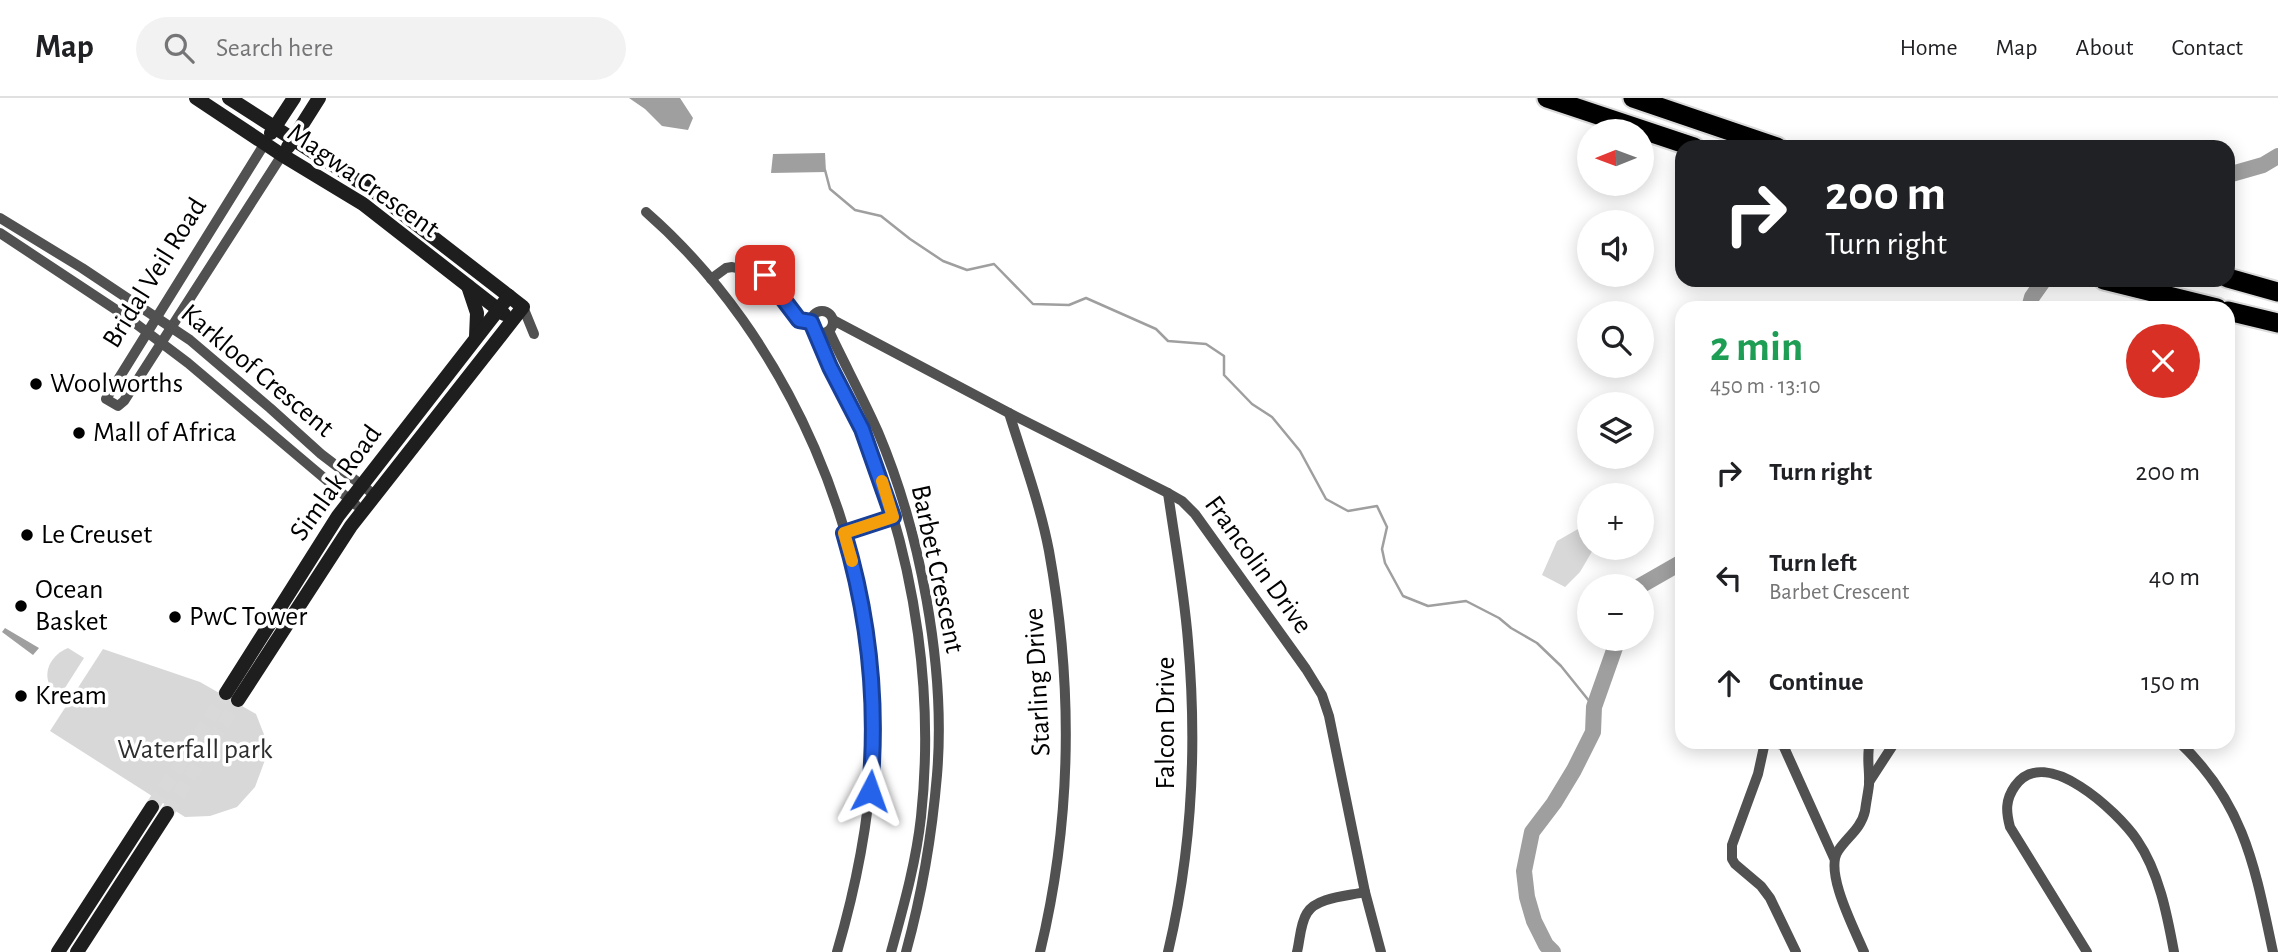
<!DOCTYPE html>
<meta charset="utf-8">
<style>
body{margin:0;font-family:"Alegreya Sans",sans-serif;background:#f2f2f2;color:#202124;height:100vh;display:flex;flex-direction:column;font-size:26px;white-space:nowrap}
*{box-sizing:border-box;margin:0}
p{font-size:23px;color:#757577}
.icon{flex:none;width:38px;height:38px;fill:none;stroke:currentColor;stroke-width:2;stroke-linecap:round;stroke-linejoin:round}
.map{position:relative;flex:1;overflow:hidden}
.side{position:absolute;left:1675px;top:203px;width:560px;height:448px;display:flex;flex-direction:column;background:#fff;border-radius:21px;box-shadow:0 4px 18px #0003}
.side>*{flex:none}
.top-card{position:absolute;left:1675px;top:42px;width:560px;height:147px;border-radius:21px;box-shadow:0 4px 18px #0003;background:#202124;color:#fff;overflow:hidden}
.needle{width:46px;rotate:269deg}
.fabs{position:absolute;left:1577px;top:21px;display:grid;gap:14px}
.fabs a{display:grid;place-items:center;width:77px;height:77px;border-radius:50%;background:#fff;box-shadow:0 4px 18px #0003;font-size:35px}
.pin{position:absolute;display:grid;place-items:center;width:60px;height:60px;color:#fff;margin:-30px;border-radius:14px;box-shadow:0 4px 10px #0006}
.me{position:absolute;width:77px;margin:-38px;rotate:4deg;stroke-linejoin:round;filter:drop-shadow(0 0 5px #0008)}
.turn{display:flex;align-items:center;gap:24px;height:147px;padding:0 35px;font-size:32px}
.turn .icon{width:91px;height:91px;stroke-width:2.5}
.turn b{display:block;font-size:49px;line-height:60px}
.round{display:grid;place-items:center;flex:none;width:74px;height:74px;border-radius:37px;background:#f2f2f2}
.head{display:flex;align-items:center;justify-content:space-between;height:119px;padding:0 35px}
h1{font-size:42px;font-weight:700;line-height:52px;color:#1e9e55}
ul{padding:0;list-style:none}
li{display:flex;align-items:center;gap:21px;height:105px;padding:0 35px}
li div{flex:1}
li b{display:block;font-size:26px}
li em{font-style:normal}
header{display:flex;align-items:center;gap:42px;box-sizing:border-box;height:98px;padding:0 35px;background:#fff;border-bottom:2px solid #e0e0e0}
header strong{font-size:33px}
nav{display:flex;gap:38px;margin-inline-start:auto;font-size:24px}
.search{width:490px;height:63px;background:#f2f2f2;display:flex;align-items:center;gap:18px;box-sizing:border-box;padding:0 24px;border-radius:38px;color:#757577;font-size:26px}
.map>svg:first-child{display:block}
</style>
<header>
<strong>Map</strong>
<div class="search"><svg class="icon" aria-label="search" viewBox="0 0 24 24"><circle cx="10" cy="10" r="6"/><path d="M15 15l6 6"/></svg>Search here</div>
<nav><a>Home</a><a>Map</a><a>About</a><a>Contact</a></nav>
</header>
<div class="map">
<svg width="2278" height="854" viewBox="0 0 2278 854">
<rect width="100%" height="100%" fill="#fff"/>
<g fill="#d8d8d8">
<polygon points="1578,431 1589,439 1589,450 1594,450 1580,474 1565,489 1542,477 1557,443"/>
<path d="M68,550L84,560L63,593L50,588C42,572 53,556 68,550Z"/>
<polygon points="103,551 200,584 256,616 265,639 265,662 255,689 237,709 210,718 185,719 50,633"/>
</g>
<g fill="#9f9f9f">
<polygon points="629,0 680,0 693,20 688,32 662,28 645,11"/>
<polygon points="825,55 826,74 771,75 773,56"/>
<polygon points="5,530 39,550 33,557 2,534"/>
</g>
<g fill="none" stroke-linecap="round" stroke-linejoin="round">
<polyline stroke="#9f9f9f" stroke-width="2.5" points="825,72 830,91 855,112 881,118 910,141 943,163 967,172 994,166 1033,206 1069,207 1086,200 1156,231 1168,243 1206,246 1224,258 1224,277 1252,306 1272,319 1300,353 1326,401 1348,413 1377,408 1387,429 1382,451 1385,465 1403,498 1428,508 1466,503 1499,520 1511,530 1537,545 1561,568 1594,609"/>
<g stroke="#9f9f9f" stroke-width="16">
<polyline points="2228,77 2263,67 2278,58"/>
<polyline points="2029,210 2032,199 2044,182"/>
<polyline points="1640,488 1682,464"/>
<polyline points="1553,854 1546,847 1534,823 1527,799 1524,773 1532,734 1554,705 1574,672 1593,634 1594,609 1618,541"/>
</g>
<g stroke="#d9d9d9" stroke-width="14" stroke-dasharray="14 7" stroke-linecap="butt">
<polyline points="152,709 226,595"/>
<polyline points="167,715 238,602"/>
</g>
<defs>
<g id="highway">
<polyline points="1547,0 1694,49"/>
<polyline points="1633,0 1777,49"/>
<polyline points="2228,180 2278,194"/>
<polyline points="2104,182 2217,210"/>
<polyline points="2228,213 2278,225"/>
</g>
</defs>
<use href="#highway" stroke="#dbdbdb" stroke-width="23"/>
<g stroke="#515151" stroke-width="10">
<polyline points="265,45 106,301 118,308 124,303 282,57"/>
<path d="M646,114C789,239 877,445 873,635C872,710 858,782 837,854"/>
<polyline points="0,120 82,170 190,242 270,310 321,356 376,398"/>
<polyline points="0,135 127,219 188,265 356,407"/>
<polyline points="711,181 726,170 732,169 765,177 799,222 803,224 811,224"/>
<polyline points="523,209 534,236"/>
<circle cx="822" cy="224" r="11"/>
<polyline points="833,222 1009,315 1168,395 1182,403 1195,416 1306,571 1322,597 1329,618 1365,794 1381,854"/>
<path d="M815,233C833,276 857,315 873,359C916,472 934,598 921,719C916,765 903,810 891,854"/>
<path d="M829,233C845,267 863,300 878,334C920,433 946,569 937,677C932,737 922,796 906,854"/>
<path d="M1009,315C1023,360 1040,406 1049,453C1073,586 1072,722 1040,854"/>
<polyline points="844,435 893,419"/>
<polyline points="1765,644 1758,676 1732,747 1732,761 1735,766 1761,788 1770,800 1796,854"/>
<polyline points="1768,644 1783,647 1834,760"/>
<path d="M2179,644C2245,706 2255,770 2273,854"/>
<polyline points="1869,684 1895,644"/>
<path d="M1168,854C1192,753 1197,645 1188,543C1184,493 1175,444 1168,395"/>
<path d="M1297,854C1300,842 1300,826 1307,815C1316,799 1349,798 1365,794"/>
<path d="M1864,854C1855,832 1824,774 1838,753C1847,739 1861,731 1865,713C1866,705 1868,695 1869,687C1870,672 1866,659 1870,644"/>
<path d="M2087,854L2010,729C2006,714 2005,702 2015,688C2045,645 2118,714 2137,742C2159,774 2167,816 2174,854"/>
</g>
<g stroke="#1e1e1e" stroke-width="14">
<polyline points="196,0 282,57 363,106 504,216"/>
<polyline points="229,0 372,92 523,209 351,428 238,602"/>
<polyline points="271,35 294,0"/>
<polyline points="288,49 319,0"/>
<polyline points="468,188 477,215 476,239"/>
<polyline points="226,595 338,418 509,198"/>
<polyline points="58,854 152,709"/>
<polyline points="77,854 167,715"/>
</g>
<use href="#highway" stroke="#000" stroke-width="19"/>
</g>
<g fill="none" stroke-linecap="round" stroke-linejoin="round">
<defs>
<path id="route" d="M765,177L799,222L811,224L830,269L862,331L893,419L844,435C869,519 878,606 870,693"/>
</defs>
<use href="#route" stroke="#184099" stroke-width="18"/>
<use href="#route" stroke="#2563eb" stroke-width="12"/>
<polyline stroke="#f59e0b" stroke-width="12" points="852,463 844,435 893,419 882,383"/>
</g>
<g fill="#000" stroke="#fff" stroke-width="2.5">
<circle cx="36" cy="286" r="7"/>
<circle cx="79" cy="335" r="7"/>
<circle cx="27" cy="437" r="7"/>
<circle cx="21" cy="508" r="7"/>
<circle cx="175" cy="519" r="7"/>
<circle cx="21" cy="598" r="7"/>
</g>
<g text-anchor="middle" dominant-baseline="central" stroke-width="7" stroke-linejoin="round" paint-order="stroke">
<g font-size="28" fill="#000" stroke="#fff">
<text transform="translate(363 83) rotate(35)">Magwa Crescent</text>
<text transform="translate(155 175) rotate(-58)">Bridal Veil Road</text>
<text transform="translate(257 273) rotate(40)">Karkloof Crescent</text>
<text transform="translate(336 385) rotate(-54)">Simlak Road</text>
<text transform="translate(1258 467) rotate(54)">Francolin Drive</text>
<text transform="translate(937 471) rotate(78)">Barbet Crescent</text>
<text transform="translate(1038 584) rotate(-93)">Starling Drive</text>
<text transform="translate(1166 625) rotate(-90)">Falcon Drive</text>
</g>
<g font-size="28" fill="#000" stroke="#fff" text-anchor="start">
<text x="50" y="286">Woolworths</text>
<text x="93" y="335">Mall of Africa</text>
<text x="41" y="437">Le Creuset</text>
<text x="35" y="492">Ocean<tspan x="35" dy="32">Basket</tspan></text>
<text x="189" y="519">PwC Tower</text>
<text x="35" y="598">Kream</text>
</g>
<g font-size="28" fill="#2f2f2f" stroke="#fff">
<text x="195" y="652">Waterfall park</text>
</g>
</g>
</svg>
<div class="fabs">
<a><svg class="needle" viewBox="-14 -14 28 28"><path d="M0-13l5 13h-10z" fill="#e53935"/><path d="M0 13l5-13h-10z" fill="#757577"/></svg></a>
<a><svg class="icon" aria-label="sound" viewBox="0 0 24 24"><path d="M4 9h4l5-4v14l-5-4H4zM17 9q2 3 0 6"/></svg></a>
<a><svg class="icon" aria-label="search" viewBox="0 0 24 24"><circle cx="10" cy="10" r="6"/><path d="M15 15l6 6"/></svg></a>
<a><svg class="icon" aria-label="layers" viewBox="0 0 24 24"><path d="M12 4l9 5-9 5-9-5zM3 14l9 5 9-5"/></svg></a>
<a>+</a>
<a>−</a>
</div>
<div class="pin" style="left:765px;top:177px;background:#d93025"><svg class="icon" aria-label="arrive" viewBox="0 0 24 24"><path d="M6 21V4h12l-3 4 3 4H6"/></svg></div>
<svg class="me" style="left:870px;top:693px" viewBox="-20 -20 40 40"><path d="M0-17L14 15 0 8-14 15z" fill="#2563eb" stroke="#fff" stroke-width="4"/></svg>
<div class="top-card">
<div class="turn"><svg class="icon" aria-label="right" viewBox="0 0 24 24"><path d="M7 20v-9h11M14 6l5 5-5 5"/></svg><div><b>200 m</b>Turn right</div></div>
</div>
<section class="side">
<div class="head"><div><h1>2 min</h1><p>450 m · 13:10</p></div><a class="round" style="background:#d93025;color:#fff"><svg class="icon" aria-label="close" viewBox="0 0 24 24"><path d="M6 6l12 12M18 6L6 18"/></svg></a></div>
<ul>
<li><svg class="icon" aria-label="right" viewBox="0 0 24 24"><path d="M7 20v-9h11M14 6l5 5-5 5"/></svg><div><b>Turn right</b></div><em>200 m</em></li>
<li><svg class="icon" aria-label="left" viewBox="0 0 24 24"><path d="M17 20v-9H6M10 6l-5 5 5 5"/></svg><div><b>Turn left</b><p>Barbet Crescent</p></div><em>40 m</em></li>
<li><svg class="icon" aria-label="ahead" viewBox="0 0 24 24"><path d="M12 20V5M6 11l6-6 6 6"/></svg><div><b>Continue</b></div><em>150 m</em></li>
</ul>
</section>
</div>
